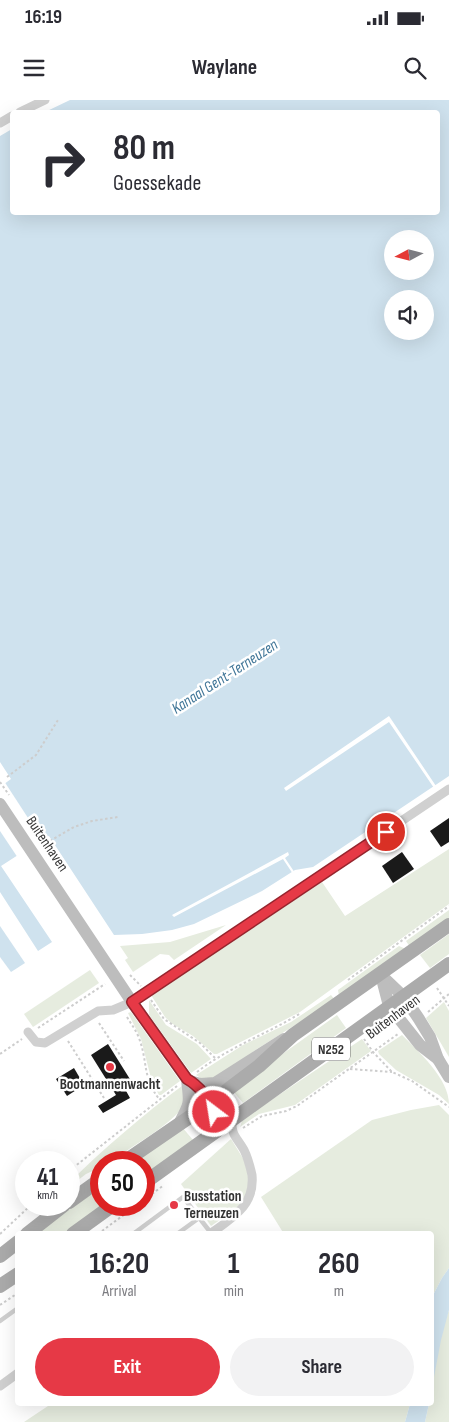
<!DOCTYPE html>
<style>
body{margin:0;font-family:"Sofia Sans Condensed",sans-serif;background:#f2f2f3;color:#2b2b33;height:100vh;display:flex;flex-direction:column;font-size:19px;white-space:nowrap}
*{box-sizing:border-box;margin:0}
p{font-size:16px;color:#7c7c81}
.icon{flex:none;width:28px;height:28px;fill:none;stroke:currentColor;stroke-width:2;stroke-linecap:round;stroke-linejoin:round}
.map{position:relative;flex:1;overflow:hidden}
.side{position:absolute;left:15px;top:1131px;width:419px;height:175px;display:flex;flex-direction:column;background:#fff;border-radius:5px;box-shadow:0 5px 20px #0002}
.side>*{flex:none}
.banner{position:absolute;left:10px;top:10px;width:430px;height:105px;border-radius:5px;box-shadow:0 5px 20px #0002;background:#fff;color:#2b2b33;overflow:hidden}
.needle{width:32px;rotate:263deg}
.controls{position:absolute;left:384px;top:130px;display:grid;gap:10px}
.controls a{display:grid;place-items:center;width:50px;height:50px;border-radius:50%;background:#fff;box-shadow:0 5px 20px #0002;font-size:25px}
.speed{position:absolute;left:15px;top:1051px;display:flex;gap:10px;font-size:25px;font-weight:700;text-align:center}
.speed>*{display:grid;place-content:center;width:65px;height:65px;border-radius:50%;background:#fff;box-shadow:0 5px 20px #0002;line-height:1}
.speed small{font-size:12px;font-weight:400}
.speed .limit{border:8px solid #d22;background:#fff;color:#111}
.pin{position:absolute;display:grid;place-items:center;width:42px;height:42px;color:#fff;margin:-21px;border:2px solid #fff;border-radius:50%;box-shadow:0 1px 5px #0007}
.me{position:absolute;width:55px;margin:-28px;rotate:329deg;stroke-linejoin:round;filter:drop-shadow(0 0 4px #0008)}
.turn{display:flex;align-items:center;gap:18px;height:105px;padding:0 20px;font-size:22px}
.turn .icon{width:65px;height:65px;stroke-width:2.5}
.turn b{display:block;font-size:35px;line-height:42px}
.eta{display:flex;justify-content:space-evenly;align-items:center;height:85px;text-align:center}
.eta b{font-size:30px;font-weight:700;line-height:35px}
.primary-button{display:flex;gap:10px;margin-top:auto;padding:10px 20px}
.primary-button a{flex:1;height:58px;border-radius:30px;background:#e63946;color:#fff;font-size:20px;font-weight:700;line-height:58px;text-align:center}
.primary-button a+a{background:#f2f2f3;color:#2b2b33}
.status{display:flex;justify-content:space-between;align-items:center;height:35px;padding:0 25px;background:#fff;direction:ltr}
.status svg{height:14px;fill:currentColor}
header{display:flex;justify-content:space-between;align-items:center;height:65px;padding:0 20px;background:#fff;font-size:22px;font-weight:700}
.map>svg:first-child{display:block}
</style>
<div class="status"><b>16:19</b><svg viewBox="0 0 49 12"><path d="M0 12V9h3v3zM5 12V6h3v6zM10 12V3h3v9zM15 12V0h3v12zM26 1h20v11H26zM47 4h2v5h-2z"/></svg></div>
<header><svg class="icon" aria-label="menu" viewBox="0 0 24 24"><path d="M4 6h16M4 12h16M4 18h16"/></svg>Waylane<svg class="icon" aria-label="search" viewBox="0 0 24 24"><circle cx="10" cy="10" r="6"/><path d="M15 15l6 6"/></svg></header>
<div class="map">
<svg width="449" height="1322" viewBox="0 0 449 1322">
<rect width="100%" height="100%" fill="#fff"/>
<g fill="#e6ecdf">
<polygon points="449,749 449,804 300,912 217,954 214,954 193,936 171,923 165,917 151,895 322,782 345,816"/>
<polygon points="449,810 449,818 410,847 406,841"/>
<polygon points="226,825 174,860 169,855 160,854 133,872 125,860 128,858 120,846 170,842"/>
<polygon points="449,834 449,854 430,868 420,855"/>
<polygon points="399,846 406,849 339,896 338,890"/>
<polygon points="90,870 99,883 33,927 24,914"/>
<polygon points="331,895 335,900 257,949 215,979 202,979 196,975 243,945 291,922"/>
<polygon points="149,900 166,925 197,944 211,959 191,973 149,915"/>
<polygon points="444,902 449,911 449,957 426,918"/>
<polygon points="131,912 180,981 161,995 159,995 152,982 141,939 128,913"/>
<polygon points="337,915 346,928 243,1003 232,990"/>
<path d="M402,935C419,952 449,979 449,1004L439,995L396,970L379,954L378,951Z"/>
<polygon points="362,939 371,951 295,1005 259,1014 240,1027 242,1021 258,1009"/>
<path d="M182,986C184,993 186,1002 182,1008C170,1025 127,1050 109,1062H101V1067L86,1074L69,1087V1083C103,1049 143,1015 182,986Z"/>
<polygon points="439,1005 449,1015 449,1168 442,1178 431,1199 431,1134 284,1134 261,1097 372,1020 411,1010"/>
<polygon points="182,1027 193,1040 144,1075 144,1062 132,1062"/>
<polygon points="231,1039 244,1060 250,1081 245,1103 211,1126 181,1084"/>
<polygon points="101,1084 101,1105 103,1105 64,1134 36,1134"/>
<path d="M449,1210V1322H425L429,1304H431C431,1278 440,1234 449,1210Z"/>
<polygon points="51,1304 410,1304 405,1322 24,1322"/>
</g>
<g fill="#cfe2ee" fill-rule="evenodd">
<path d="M70,0H449V676L313,767L295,770L262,791L194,824L172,830L142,834L114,835L49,736L46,737L1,766L52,842L38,851L0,792V687L11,679L0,662V36L12,29V112H438V12H45ZM392,139H425V171H392ZM392,199H425V231H392Z"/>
<polygon points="0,826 25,863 11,872 0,857"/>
<polygon points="449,1168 449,1210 441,1240 431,1293 431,1199 442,1178"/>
<polygon points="410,1304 429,1304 425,1322 405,1322"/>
</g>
<g fill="#fff">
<polygon points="389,616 436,686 434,688 389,622 286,691 284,688"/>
<polygon points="4,681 43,741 18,758 0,731 0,684"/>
<polygon points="288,752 289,755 285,758 295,773 293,774 283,759 174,817 172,815"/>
</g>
<g fill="#1a1a1a">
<polygon points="449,718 449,742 441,747 430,731"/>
<polygon points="402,752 414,769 393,783 382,766"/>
<polygon points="108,944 133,984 125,989 130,998 103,1013 98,1006 116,995 91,955"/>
<polygon points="74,968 84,985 67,996 56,979"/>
</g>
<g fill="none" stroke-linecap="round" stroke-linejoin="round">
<g stroke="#cdcdcd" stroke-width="2" stroke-dasharray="2.5 2.5" stroke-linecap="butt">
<polyline points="7,677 36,655 58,620"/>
<polyline points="0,682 9,695"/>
<polyline points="50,741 74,727 92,721 118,717"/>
<polyline points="130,875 141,886"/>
<polyline points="348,880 449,806"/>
<polyline points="437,888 449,906"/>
<polyline points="151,900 164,919 200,943 215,958"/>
<polyline points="428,912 449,894"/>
<path d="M127,917C131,924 136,930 139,938C148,962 142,976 159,999"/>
<polyline points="99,923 124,961"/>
<polyline points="38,928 105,884"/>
<polyline points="364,939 373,952 392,972 412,981 449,1007"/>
<polyline points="68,941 104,998"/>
<polyline points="0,954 22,939"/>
<polyline points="350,969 392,972"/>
<path d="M197,972C229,947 267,934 301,913"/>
<polyline points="243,1028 262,1016 286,1011 297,1006 398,934"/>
<polyline points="69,1071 177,986"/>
<polyline points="144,1100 164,1085"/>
<polyline points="0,1134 31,1105"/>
<polyline points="98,1134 137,1105"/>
<polyline points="0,1205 18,1193"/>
</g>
<g stroke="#d0d0d0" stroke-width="4.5">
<polyline points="133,1134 183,1097 211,1133"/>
<polyline points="177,1134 199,1118"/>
<polyline points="0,1221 18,1208"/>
</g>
<g stroke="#d0d0d0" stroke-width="9">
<polyline points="20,12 45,0"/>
<polyline points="0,23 12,16"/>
<polyline points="28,932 36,942 45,943 98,911 113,910 132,902 449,689"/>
<path d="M210,1134C232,1118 255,1106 252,1075C250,1066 248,1058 244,1050C236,1036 231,1036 232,1018"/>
<polyline points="0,1286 18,1273"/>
</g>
<g stroke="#bdbdbd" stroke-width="12">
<path d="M0,704L132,902L187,979C194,982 197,987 202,993C215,1009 214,1015 210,1035"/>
<polyline points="381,875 404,897 419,919 430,937 438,959 449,977"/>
<polyline points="381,875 389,906 420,945 438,959"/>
<polyline points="193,982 201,984 215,983 284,939"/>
<path d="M180,1022C192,1000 189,1002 187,979"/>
</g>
<g stroke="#ababab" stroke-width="14">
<polyline points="124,1062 210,1003 259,966 293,935 449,825"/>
<polyline points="144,1083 449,864"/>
<polyline points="69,1102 101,1079"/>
<polyline points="27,1134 64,1105"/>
<polyline points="73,1134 113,1105"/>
<polyline points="0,1156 18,1142"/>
<polyline points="0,1186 18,1174"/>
</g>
</g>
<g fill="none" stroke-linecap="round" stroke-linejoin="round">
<defs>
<path id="route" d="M214,1012C211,1000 198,985 187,979L132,902L386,732"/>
</defs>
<use href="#route" stroke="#96252e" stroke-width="12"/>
<use href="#route" stroke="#e63946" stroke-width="9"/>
</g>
<g fill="#e63946" stroke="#fff" stroke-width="2">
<circle cx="110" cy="967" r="5"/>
<circle cx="174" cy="1105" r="5"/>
</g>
<g text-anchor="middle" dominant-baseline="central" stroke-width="5" stroke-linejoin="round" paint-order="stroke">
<rect fill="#fff" stroke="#707070" stroke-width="1" x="312" y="937.5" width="38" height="23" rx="4"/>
<g font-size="14" font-weight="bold" fill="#333">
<text x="331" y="949">N252</text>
</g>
<g font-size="15" fill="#333" stroke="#fff">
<text transform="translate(47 744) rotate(56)">Buitenhaven</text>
<text transform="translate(393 917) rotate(-37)">Buitenhaven</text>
</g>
<g font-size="15" font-weight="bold" fill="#333" stroke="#fff">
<text x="110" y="984">Bootmannenwacht</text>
<text x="184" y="1096" text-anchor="start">Busstation<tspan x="184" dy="17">Terneuzen</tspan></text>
</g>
<g font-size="16" font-style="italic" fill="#3f7597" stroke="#fff">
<text transform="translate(225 577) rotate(-33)">Kanaal Gent-Terneuzen</text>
</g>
</g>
</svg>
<div class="controls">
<a><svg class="needle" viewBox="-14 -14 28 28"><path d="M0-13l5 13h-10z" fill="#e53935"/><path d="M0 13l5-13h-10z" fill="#7c7c81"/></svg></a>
<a><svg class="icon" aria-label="sound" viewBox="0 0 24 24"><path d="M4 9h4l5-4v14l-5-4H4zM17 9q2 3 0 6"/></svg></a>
</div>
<div class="speed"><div>41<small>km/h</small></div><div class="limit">50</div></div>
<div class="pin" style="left:386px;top:732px;background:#d93025"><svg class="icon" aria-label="arrive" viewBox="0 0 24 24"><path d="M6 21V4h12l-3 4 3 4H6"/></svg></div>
<svg class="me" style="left:214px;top:1012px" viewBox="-20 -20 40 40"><circle r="17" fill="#e63946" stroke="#fff" stroke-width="3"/><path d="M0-11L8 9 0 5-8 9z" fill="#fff"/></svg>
<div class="banner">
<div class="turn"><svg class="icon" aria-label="right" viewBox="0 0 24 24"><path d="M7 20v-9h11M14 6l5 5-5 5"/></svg><div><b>80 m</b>Goessekade</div></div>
</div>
<section class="side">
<div class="eta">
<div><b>16:20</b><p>Arrival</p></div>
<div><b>1</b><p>min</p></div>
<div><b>260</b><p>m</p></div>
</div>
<div class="primary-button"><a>Exit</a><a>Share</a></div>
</section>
</div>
